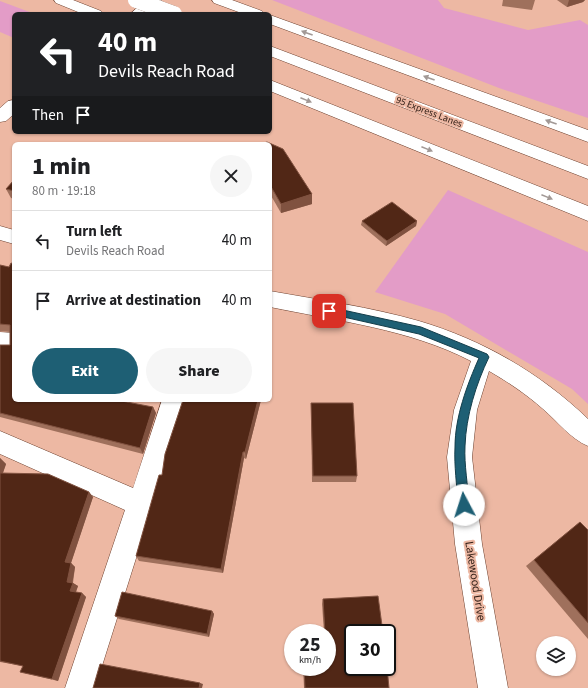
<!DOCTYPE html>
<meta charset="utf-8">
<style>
body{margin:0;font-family:"Source Sans 3",sans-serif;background:#f6f6f6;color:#202124;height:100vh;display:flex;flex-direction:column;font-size:15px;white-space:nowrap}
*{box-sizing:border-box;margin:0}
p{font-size:13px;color:#757577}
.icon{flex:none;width:22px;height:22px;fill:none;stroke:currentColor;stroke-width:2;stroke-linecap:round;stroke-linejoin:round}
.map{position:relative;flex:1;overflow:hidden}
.side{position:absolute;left:12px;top:142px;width:260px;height:260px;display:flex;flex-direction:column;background:#fff;border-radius:6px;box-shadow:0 1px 3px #0004}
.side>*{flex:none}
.hud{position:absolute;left:12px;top:12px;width:260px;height:122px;border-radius:6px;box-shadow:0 1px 3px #0004;background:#202124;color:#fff;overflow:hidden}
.tools{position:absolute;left:536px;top:636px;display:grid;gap:8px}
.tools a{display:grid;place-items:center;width:40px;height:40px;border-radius:50%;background:#fff;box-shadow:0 1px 3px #0004;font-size:20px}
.speed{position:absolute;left:284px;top:624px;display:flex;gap:8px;font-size:20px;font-weight:700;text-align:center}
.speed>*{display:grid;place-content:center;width:52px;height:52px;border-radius:50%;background:#fff;box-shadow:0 1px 3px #0004;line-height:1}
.speed small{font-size:10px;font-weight:400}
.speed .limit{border:2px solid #111;border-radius:6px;background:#fff;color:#111}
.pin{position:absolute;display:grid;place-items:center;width:34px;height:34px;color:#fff;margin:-17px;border-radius:8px;box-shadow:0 2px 6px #0006}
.me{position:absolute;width:44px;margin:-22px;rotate:355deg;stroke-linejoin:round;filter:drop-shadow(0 0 3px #0008)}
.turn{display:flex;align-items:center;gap:14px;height:84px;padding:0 20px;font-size:18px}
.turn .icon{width:52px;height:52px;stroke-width:2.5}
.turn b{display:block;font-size:28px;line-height:34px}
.then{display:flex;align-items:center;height:38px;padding:0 20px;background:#0003;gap:8px;font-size:15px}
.round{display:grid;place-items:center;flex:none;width:42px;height:42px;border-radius:21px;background:#f6f6f6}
.summary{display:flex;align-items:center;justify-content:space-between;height:68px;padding:0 20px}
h1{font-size:24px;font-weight:800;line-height:30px}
.button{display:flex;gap:8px;margin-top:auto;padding:8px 20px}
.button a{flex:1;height:46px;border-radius:24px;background:#1e5f74;color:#fff;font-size:16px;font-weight:800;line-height:46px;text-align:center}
.button a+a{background:#f6f6f6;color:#202124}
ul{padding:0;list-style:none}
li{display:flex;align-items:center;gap:12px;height:60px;padding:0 20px;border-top:1px solid #e0e0e0}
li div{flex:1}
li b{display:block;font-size:15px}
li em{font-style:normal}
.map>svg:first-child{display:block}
</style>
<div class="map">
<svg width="588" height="688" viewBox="0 0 588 688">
<rect width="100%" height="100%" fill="#edb8a3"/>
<g fill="#e39cc7">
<polygon points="272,0 438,0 444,8 528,30 580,20 588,25 588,118 499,88"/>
<polygon points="0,1 35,14 14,14 14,38 0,32"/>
<polygon points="448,190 588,252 588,404 572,389 445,314 375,292"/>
</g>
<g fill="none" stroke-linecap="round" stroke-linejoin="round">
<defs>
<g id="minor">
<polygon points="0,226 14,230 14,244 0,240"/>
<path d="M270,291C320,300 370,307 419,321C483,340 540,373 588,419V446C571,439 557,421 543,409C526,394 508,382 489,371L477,410L472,457L482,544L508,688H478L455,544L447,457L454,410L471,361C409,329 338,321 270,307Z"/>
<polygon points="0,332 14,333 14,351 0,350"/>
<polygon points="162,400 186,400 95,688 65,688 125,510 0,454 0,431 133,488"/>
</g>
<g id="major">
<polygon points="146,0 162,0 146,14 130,14"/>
<polygon points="14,100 14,114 6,121 0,122 0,108 8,101"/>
</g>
<g id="highway">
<polygon points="54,0 73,0 101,11 103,14 83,14 56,3"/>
<polygon points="212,0 232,0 262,11 264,14 244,14 214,3"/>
<polygon points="270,15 588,130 588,142 270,24"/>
<polygon points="270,46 588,166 588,179 270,56"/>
<polygon points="270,80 588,206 588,221 270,91"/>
</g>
</defs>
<use href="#minor" stroke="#6d412f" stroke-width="1"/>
<use href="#major" stroke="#6d412f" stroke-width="1"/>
<use href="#highway" stroke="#6d412f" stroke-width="1"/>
<use href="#minor" fill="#fff" fill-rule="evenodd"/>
<use href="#major" fill="#fff" fill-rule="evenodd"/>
<use href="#highway" fill="#fff" fill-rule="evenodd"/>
<defs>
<polyline id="highway-bridge" points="136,0 174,14"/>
</defs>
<use href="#highway-bridge" stroke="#6d412f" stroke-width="16" stroke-linecap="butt"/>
<use href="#highway-bridge" stroke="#fff" stroke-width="16"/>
</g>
<g fill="#9f705c">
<polygon points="503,0 535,0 532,10 502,6"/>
<polygon points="557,0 585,0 583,2 567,7"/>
<polygon points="270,144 312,194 312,204 281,213 270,194"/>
<polygon points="14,180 14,199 11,198 6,189"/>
<polygon points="362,221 417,221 416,226 386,246 361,225"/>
<polygon points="0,265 9,267 14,400 153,407 156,413 143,454 0,417 0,345 10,345 10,332 0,331"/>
<polygon points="261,400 246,459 244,458 223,573 139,561 136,556 162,475"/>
<polygon points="311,403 357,476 356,482 312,482"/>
<polygon points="0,458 6,464 3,473 89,492 93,497 71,563 75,567 73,583 78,586 76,592 82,593 86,597 58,681 20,672 23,666 0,662"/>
<polygon points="580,522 588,530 588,639 526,566"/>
<polygon points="323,599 389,688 304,688 303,667 327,667 327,633 324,633 322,604"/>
<polygon points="212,611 214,614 209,637 119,619 115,616"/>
</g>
<g fill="#805240">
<polygon points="569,0 585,0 583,2 567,7"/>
<polygon points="312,194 312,204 281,213 281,204"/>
<polygon points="417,221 416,226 386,246 387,241"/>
<polygon points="258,400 261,400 246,459 245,452"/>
<polygon points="153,407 156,413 143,454 140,448"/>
<polygon points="243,452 244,458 223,573 221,569"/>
<polygon points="0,458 6,464 1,478 0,477"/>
<polygon points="89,492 93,497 71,563 75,567 72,585 73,583 78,586 75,594 70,591 67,582 65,562"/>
<polygon points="82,593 86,597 58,681 52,679"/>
<polygon points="212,611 214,614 209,637 207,634"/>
<polygon points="200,683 203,684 202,688 199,688"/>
</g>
<g fill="#512716" stroke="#805240">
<polygon points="267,142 283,149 312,194 281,204 270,185 270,144 260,144"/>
<polygon points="14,180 14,191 6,189"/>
<polygon points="392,202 417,221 387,241 362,221"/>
<polygon points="11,263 14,264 14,400 116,400 153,407 140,448 0,413 0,345 10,345 10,325 0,324 0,265 9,267"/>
<polygon points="183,400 258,400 245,452 243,452 221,569 136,556 159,475 162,475 165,454"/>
<polygon points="311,403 353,403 357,476 313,476"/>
<polygon points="0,473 48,474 89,492 65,562 71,563 67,582 73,583 70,591 82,593 52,679 20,672 23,666 0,661"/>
<polygon points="580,522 588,530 588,623 534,560"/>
<polygon points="122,592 212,611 207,634 115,616"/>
<polygon points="378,596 383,633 353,633 353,667 387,667 389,688 305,688 304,667 327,667 327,633 325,633 323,599"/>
<polygon points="100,664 200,683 199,688 93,688"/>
</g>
<defs><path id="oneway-solid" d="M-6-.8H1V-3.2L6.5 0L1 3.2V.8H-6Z"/></defs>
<g fill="#a29996">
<use href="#oneway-solid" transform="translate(307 33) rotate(-160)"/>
<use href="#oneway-solid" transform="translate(429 78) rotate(-160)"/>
<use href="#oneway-solid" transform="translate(306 100) rotate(22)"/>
<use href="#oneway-solid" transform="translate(551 122) rotate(-160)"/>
<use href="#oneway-solid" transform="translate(427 149) rotate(22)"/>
<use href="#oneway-solid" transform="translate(547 197) rotate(22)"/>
</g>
<path fill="#1e5f74" stroke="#143e4b" d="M329,307L421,327L487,354L489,357C476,384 466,416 465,446C464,465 468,485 469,505L468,508L464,510L460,508L458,505C457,485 454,466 455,447C455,417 467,385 479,358L419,334L326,313L324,311Z"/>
<g text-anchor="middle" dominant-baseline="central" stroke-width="4" stroke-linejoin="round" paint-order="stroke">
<g font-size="10" fill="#301d15" stroke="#edb8a3">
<text transform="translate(429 112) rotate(21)">95 Express Lanes</text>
</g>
<g font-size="12" fill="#301d15" stroke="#edb8a3">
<text transform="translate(475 581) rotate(81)">Lakewood Drive</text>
</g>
</g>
</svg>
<div class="tools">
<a><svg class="icon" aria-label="layers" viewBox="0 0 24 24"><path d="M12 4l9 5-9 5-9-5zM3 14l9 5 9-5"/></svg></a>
</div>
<div class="speed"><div>25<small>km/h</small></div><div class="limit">30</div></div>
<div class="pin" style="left:329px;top:311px;background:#d93025"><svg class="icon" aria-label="arrive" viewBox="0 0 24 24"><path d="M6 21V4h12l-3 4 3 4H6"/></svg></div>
<svg class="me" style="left:464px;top:505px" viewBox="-20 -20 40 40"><circle r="19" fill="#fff"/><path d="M0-13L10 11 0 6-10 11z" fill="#1e5f74"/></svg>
<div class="hud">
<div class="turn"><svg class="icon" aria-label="left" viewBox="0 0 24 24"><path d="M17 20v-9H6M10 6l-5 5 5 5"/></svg><div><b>40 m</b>Devils Reach Road</div></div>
<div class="then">Then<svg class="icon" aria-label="arrive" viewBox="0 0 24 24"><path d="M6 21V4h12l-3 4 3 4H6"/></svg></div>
</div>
<section class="side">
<div class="summary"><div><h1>1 min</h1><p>80 m · 19:18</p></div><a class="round"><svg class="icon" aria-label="close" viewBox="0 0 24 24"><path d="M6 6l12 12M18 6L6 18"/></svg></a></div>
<ul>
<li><svg class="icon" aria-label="left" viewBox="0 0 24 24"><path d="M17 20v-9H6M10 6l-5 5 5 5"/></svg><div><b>Turn left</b><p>Devils Reach Road</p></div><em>40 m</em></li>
<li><svg class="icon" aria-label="arrive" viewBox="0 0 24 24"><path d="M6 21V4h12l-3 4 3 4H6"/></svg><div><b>Arrive at destination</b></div><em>40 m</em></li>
</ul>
<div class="button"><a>Exit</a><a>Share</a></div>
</section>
</div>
